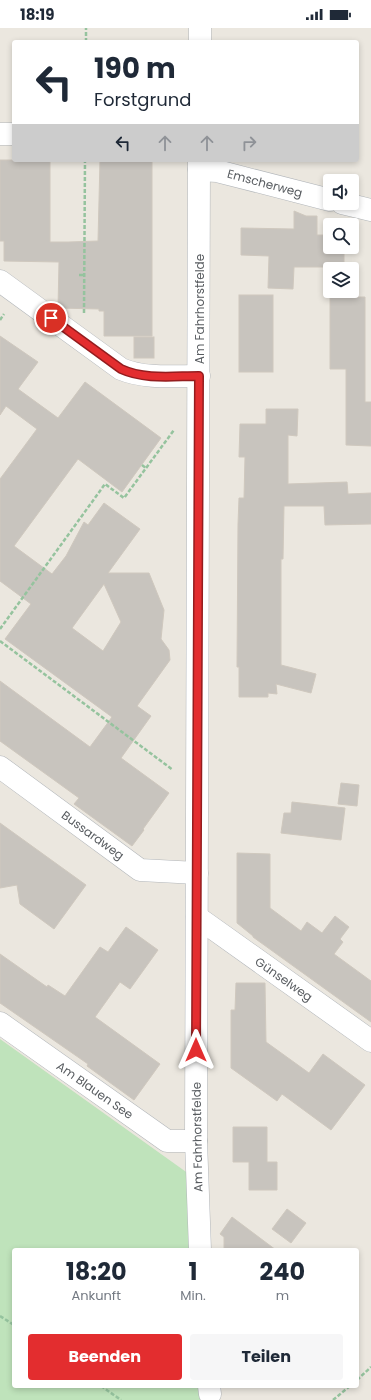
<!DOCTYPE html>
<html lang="de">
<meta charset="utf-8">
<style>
body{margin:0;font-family:Poppins,sans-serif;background:#f6f6f7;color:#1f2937;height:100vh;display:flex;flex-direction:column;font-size:15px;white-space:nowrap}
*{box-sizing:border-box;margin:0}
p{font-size:13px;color:#747a83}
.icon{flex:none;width:22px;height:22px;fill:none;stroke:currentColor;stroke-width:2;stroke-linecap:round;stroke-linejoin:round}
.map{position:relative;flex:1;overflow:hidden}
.panel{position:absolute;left:12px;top:1220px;width:347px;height:140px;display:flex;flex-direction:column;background:#fff;border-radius:4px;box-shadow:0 2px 6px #0003}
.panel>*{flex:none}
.banner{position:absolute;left:12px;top:12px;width:347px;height:122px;border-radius:4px;box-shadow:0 2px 6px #0003;background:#fff;color:#1f2937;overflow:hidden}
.tools{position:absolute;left:323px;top:146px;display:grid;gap:8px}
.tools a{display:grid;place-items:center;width:36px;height:36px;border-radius:4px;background:#fff;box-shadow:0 2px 6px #0003;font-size:20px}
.pin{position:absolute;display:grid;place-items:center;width:34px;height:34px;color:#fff;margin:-17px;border:2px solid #fff;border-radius:50%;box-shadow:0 1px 4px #0007}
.me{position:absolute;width:44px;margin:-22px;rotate:0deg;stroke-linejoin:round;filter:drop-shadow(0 0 3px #0008)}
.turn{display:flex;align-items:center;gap:14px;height:84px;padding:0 16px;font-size:18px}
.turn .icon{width:52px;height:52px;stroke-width:2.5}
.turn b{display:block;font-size:28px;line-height:34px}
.lanes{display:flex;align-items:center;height:38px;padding:0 16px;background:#0003;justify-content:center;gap:20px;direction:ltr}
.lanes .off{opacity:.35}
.eta{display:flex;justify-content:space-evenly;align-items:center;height:68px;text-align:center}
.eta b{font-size:24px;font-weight:700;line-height:28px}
.primary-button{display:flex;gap:8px;margin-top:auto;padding:8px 16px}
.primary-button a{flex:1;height:46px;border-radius:4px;background:#e32d2f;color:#fff;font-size:16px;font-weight:700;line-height:46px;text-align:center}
.primary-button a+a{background:#f6f6f7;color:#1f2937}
.status{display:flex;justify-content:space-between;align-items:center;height:28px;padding:0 20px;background:#fff;direction:ltr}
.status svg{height:11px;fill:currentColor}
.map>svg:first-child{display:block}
</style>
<div class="status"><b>18:19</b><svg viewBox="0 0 49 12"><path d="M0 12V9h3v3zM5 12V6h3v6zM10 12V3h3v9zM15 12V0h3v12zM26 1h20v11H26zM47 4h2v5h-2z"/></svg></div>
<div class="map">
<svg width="371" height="1372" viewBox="0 0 371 1372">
<rect width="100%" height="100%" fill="#ebe7df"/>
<polygon fill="#bfe3bb" points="0,1011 189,1146 193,1222 14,1222 14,1358 203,1358 205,1372 0,1372"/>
<g fill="#c8c4be" stroke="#cfc8be" fill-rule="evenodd">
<polygon points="0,132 50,132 50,214 69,214 98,213 100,132 152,132 152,308 104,308 104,283 99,283 99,281 58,280 59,234 4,233 4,213 0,213"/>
<polygon points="294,183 306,188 317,188 317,207 330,207 330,219 344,219 344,239 294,239 293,261 268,260 269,228 241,227 241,200 294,201"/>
<rect x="239" y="267" width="34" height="77"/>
<polygon points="330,269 365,269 365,374 371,374 371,418 346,417 346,341 330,341"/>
<path d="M0,308L38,334L18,361L58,390L85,354L161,410L122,464L78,431L14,518L52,546L66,528L84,494L88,497L104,475L140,501L108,545H149L164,582L161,611L169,622L170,632L137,678L151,688L121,730L169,765L143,801L144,802L132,818L74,776L79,770L0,713V653L90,719L112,689L5,611L31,576L0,553V451L37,401L6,378L0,387ZM104,556L121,594L103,623L72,600Z"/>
<rect x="134" y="309" width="20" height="21"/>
<polygon points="266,381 298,381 297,408 288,407 288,456 347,454 348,466 371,465 371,496 325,497 324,478 284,478 283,531 281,531 281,637 316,646 311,665 276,656 277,666 268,665 268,669 239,669 239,639 237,639 238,496 239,470 244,470 245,429 239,429 240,396 266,396"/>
<polygon points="341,755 359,757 357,778 338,776"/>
<polygon points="292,774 345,780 341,812 281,805 284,785 291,785"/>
<polygon points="0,795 86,857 54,901 20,876 17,857 0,860"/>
<polygon points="237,825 270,826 270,880 301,903 307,894 322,905 335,888 349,899 340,911 343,914 334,926 371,953 371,994 253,909 253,908 237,895"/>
<polygon points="126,899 158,922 130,961 120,954 95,989 160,1036 134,1072 87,1038 88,1036 0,975 0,926 47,959 48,957 65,968 100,919 108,924"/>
<polygon points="236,955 265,955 266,1014 309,1045 323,1026 365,1057 331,1102 282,1066 277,1073 231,1040 231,982 235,982"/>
<polygon points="233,1099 267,1099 267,1134 277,1134 277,1162 249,1162 249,1134 233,1134"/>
<polygon points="287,1181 306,1195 291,1215 272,1201"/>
<polygon points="232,1189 276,1222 224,1222 224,1209 220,1206"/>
</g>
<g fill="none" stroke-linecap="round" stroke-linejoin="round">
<defs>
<g id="minor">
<polyline points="200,14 200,0"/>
<polyline points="0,106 14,106"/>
<polyline points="199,132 196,1113 200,1222"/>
<polyline points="199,142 217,143 330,172"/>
<polyline points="342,175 371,182"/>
<path d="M0,253L121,341C145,351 173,348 199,348"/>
<polyline points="0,739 140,842 197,845"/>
<polyline points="197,889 371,1013"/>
<polyline points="0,995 167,1113 196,1113"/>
<polyline points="209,1358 210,1366"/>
</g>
</defs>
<use href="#minor" stroke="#b2b6ba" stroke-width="23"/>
<g stroke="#95c39e" stroke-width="2.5" stroke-dasharray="4 2" stroke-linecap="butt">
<polyline points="86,14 86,0"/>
<polyline points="79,247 84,247"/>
<polyline points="84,285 85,132"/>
<polyline points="0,292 4,286"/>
<polyline points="142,437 146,440"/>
<polyline points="0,601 105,456 124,470 174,402"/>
<polyline points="0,613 173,742"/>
<polyline points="0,1288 14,1297"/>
<polyline points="357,1352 371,1339"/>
<polyline points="101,1358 121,1372"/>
<polyline points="333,1372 350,1358"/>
</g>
<use href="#minor" stroke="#fff" stroke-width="22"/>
</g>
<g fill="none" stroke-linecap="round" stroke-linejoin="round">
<defs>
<path id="route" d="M51,290L121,341C145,352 173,348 199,348L196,1022"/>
</defs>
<use href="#route" stroke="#941d1f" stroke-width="10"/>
<use href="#route" stroke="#e32d2f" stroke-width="7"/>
</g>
<g text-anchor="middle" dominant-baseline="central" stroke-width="3.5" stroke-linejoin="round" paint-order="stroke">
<g font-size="12" fill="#585c60" stroke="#fff">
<text transform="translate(265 155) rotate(15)">Emscherweg</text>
<text transform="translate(199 281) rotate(-90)">Am Fahrhorstfelde</text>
<text transform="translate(93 807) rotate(36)">Bussardweg</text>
<text transform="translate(284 951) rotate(35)">Günselweg</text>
<text transform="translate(95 1062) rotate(35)">Am Blauen See</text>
<text transform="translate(197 1109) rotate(-91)">Am Fahrhorstfelde</text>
</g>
</g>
</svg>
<div class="tools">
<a><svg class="icon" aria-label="sound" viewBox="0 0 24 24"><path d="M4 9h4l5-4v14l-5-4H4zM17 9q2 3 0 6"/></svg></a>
<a><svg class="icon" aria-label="search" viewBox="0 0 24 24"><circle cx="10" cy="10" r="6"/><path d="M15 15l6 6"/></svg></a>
<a><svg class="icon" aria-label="layers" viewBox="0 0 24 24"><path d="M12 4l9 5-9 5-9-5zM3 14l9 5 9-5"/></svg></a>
</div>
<div class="pin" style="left:51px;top:290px;background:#d93025"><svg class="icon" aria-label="arrive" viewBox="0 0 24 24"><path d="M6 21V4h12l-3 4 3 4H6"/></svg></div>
<svg class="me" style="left:196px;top:1022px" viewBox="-20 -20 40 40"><path d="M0-17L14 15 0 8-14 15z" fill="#e32d2f" stroke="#fff" stroke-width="4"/></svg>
<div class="banner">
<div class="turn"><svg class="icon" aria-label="left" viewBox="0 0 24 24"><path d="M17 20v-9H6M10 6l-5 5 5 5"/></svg><div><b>190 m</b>Forstgrund</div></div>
<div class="lanes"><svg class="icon" aria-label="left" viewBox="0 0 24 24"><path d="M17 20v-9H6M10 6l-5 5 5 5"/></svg><svg class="icon off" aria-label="ahead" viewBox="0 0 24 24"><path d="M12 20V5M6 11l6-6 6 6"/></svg><svg class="icon off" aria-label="ahead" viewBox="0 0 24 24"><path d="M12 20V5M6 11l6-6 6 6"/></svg><svg class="icon off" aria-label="right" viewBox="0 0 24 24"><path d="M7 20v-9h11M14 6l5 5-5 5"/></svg></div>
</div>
<section class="panel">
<div class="eta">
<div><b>18:20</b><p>Ankunft</p></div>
<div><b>1</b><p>Min.</p></div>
<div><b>240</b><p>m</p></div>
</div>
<div class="primary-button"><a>Beenden</a><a>Teilen</a></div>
</section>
</div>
